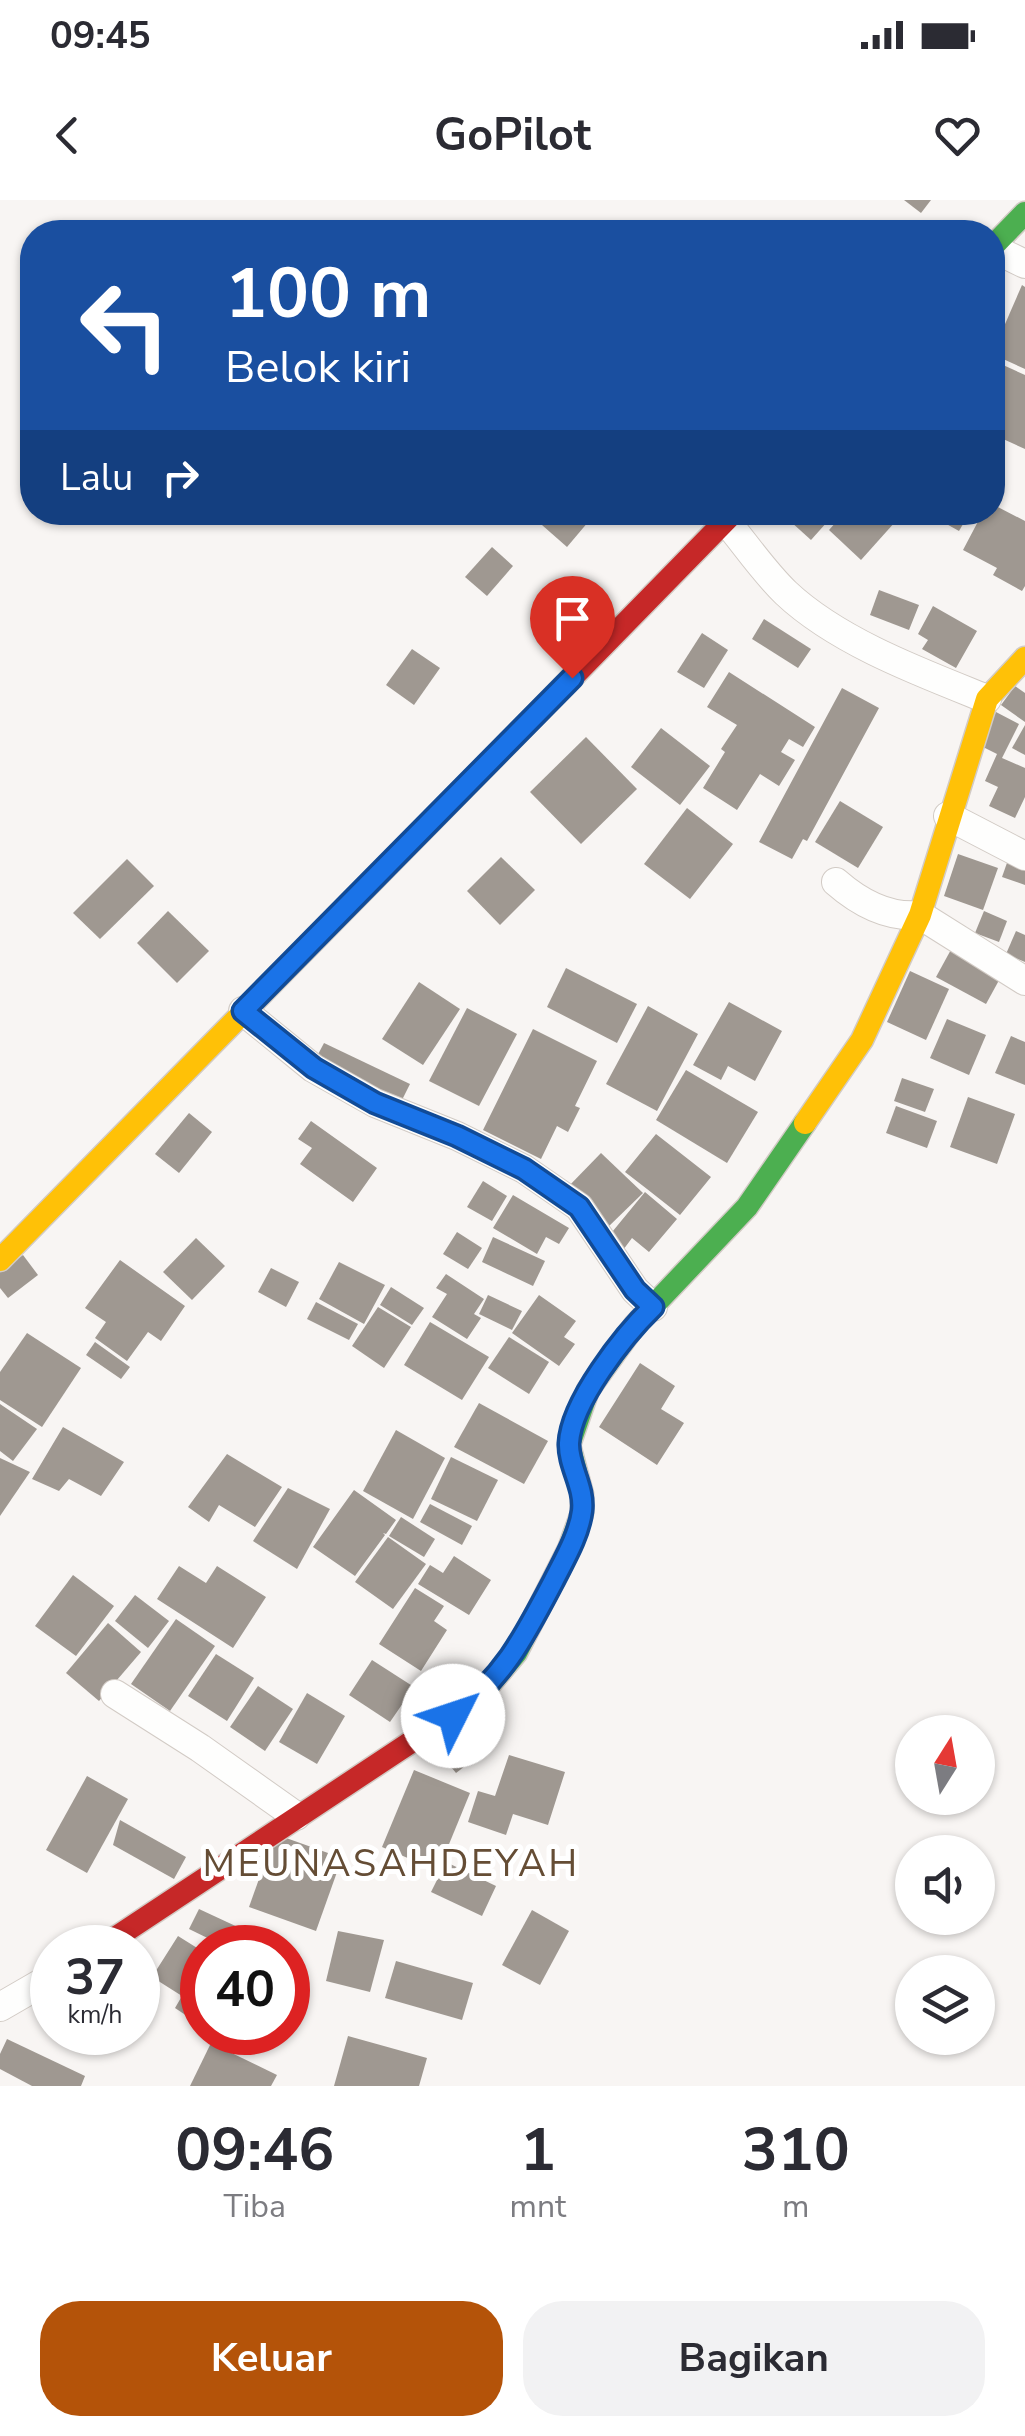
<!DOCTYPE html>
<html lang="id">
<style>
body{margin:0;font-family:"Nunito Sans",sans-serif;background:#f2f2f3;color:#2b2b33;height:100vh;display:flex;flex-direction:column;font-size:38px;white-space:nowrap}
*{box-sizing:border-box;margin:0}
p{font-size:32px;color:#7c7c81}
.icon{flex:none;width:55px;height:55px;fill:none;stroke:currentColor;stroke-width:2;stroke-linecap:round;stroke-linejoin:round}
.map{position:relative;height:1886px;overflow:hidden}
.drawer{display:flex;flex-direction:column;background:#fff;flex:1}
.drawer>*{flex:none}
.guide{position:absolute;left:20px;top:20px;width:985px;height:305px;border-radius:40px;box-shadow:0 2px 8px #0004;background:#1a4fa0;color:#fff;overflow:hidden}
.needle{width:65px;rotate:11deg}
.buttons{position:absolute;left:895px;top:1515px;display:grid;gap:20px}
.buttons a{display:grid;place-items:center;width:100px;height:100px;border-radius:50%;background:#fff;box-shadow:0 2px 8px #0004;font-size:50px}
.speed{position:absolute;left:30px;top:1725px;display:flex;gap:20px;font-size:50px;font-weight:700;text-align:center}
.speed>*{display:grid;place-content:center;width:130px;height:130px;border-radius:50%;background:#fff;box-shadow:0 2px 8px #0004;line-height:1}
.speed small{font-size:25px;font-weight:400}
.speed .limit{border:15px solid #d22;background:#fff;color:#111}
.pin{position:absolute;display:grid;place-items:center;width:85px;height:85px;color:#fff;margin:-102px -42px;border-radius:50% 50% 50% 0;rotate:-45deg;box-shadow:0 0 10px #0007}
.pin .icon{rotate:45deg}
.me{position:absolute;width:110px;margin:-55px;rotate:49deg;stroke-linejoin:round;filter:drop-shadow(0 0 8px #0008)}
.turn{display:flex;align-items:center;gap:35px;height:210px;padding:0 40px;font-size:45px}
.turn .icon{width:130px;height:130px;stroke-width:2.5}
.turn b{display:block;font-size:70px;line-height:85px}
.then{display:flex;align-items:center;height:95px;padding:0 40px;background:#0003;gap:20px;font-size:38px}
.eta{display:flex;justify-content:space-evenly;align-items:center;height:170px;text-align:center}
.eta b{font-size:60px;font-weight:700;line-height:70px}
.primary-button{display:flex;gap:20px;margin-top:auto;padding:20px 40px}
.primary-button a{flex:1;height:115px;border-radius:40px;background:#b45309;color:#fff;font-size:40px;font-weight:700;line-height:115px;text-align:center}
.primary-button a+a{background:#f2f2f3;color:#2b2b33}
.status{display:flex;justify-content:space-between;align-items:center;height:70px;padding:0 50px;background:#fff;direction:ltr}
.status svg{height:28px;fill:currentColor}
header{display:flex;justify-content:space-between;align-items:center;height:130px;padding:0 40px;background:#fff;font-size:45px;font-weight:700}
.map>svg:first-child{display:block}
</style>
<div class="status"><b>09:45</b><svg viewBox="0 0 49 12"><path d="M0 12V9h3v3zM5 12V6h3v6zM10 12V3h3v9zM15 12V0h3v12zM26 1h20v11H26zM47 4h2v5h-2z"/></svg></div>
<header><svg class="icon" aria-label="back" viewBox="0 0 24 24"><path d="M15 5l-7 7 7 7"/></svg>GoPilot<svg class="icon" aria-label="heart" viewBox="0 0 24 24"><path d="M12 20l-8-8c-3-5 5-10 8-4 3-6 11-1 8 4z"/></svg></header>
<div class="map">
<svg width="1025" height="1886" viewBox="0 0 1025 1886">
<rect width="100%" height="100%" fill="#f8f5f3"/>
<g fill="#9f9891">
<polygon points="904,0 931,0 921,13"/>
<polygon points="1022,85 1025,87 1025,169 992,154"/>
<polygon points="992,160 1025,175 1025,249 992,234"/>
<polygon points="992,304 1025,321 1025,386 1022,391 993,375 997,368 963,350 983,312 992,312"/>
<polygon points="553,312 591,312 594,315 567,347 542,325"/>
<polygon points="780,312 836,312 811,340"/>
<polygon points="845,312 904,312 861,360 829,330"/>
<polygon points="925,312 970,312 959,331"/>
<polygon points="492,347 513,366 487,396 465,377"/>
<polygon points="879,390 919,405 909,430 870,415"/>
<polygon points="933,406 977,431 956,468 922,449 928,440 918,434"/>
<polygon points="764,419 811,449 798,468 752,439"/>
<polygon points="702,433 728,450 704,488 677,472"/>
<polygon points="412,449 440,468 414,505 386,485"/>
<polygon points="729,472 815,527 803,547 789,539 781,552 795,560 779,586 760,574 737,610 703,588 725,552 721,549 737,525 707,507"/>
<polygon points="1015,486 1025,493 1025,522 1001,505"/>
<polygon points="842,488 879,508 807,641 803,639 792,659 759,642"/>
<polygon points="996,512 1019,524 1002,558 1025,568 1025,597 1015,618 989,606 998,587 985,581 997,554 979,545"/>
<polygon points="1025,525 1025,555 1012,548"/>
<polygon points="661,528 710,566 680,605 631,567"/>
<polygon points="586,537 637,589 581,644 530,592"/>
<polygon points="840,601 883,627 858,668 815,642"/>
<polygon points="687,608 733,644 690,699 644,664"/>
<polygon points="958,654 998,668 983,710 944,696"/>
<polygon points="501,657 535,690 500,725 467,691"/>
<polygon points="127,659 154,686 100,739 73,713"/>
<polygon points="1008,660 1025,666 1025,685 1002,677"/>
<polygon points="168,711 209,751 177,783 137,743"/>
<polygon points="984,711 1007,721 999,742 975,733"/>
<polygon points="1016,731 1025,735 1025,762 1006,754"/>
<polygon points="953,746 1003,773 986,804 936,777"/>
<polygon points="566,768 637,804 617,843 547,807"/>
<polygon points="910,771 949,789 926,840 887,822"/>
<polygon points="419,782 460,809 423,865 382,839"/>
<polygon points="729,802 782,831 755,881 728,866 721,880 693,865"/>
<polygon points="648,806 698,834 657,911 606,884"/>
<polygon points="467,808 517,834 479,906 429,881"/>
<polygon points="947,819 986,835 969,875 930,858"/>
<polygon points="533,829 597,861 575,906 580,908 568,932 557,926 541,959 483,930"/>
<polygon points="1011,836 1025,842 1025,885 995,873"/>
<polygon points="324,843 410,884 399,906 315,860"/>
<polygon points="686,870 758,912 727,963 656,920"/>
<polygon points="902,878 934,889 925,912 894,901"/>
<polygon points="968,897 1015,914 997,964 950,947"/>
<polygon points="896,906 937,921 927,948 886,933"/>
<polygon points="189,913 212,932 179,973 155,954"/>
<polygon points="311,921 377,968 353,1002 300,964 312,948 298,939"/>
<polygon points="656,934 711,977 680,1015 647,989 649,987 647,989 625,972"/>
<polygon points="601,953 643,993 606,1029 566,989"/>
<polygon points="483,981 507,996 492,1021 467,1007"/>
<polygon points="645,992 677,1019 649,1052 632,1038 623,1050 608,1037"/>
<polygon points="513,995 569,1028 559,1044 546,1037 537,1054 493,1028"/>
<polygon points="457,1032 482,1048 468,1069 443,1054"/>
<polygon points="493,1037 545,1061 533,1086 482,1062"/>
<polygon points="196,1038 225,1066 192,1100 163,1072"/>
<polygon points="23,1055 38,1075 8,1098 0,1088 0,1072"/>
<polygon points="120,1060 185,1106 161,1141 148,1132 127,1161 95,1138 106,1122 85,1108"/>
<polygon points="339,1062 385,1085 364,1124 319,1099"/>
<polygon points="271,1068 299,1082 286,1107 258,1092"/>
<polygon points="446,1074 484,1099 474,1114 481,1118 467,1139 432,1117 447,1094 436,1088"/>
<polygon points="391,1087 424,1108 412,1125 380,1105"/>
<polygon points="488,1095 522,1111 512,1130 479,1114"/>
<polygon points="539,1095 576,1121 564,1137 575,1144 559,1166 512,1133"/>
<polygon points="316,1102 358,1124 349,1140 307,1119"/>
<polygon points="378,1107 411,1127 384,1168 352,1146"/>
<polygon points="430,1122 489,1157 462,1200 404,1165"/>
<polygon points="27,1133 81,1168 42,1227 0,1200 0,1172"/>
<polygon points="509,1137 549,1162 529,1194 488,1168"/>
<polygon points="95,1142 130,1167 121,1179 86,1155"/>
<polygon points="640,1163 675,1186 661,1209 684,1223 657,1265 599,1227"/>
<polygon points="479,1203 548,1241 524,1284 454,1247"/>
<polygon points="0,1204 37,1229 13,1261 0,1251"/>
<polygon points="63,1227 124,1262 101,1296 69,1279 59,1291 32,1279"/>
<polygon points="396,1230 445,1258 413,1319 363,1291"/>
<polygon points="227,1254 282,1287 255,1327 219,1305 209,1322 188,1307"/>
<polygon points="451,1257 498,1280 477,1321 431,1299"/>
<polygon points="0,1258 30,1272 0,1316"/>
<polygon points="288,1288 330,1309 297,1369 253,1341"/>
<polygon points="354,1290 396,1320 386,1334 383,1333 385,1335 355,1376 313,1347"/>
<polygon points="430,1304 472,1326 462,1345 420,1322"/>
<polygon points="401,1317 435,1339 424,1357 389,1336"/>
<polygon points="388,1337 426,1364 393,1409 355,1382"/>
<polygon points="454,1356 491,1380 469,1415 418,1384 430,1365 443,1373"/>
<polygon points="179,1366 206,1383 217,1366 266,1397 233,1448 157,1399"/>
<polygon points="73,1375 114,1406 76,1456 35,1426"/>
<polygon points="415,1388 444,1406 434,1421 447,1430 421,1471 379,1444"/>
<polygon points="135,1395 169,1421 148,1448 115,1421"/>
<polygon points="176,1419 215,1446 170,1511 131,1484"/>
<polygon points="108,1423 141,1452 99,1501 66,1473"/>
<polygon points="216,1454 254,1478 227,1521 188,1496"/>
<polygon points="372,1460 414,1487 390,1522 349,1495"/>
<polygon points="258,1486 293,1509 265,1551 230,1527"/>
<polygon points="307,1493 345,1516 317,1564 279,1542"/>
<polygon points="452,1525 477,1557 456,1573 431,1542"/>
<polygon points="509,1555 565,1572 548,1625 513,1614 506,1635 468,1622 478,1591 495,1596"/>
<polygon points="414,1570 470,1593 438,1671 382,1647"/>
<polygon points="87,1576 128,1599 87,1673 46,1650"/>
<polygon points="120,1620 186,1657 174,1679 113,1645"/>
<polygon points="275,1634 342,1658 316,1731 249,1707"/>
<polygon points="446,1662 496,1686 482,1716 431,1692"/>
<polygon points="199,1709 257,1736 252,1748 228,1748 189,1729"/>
<polygon points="532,1710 569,1731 540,1785 502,1765"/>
<polygon points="338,1731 384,1740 370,1792 326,1781"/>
<polygon points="178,1736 202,1751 202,1826 175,1808 182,1796 152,1777"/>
<polygon points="396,1761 473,1783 462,1820 385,1798"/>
<polygon points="348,1836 427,1858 419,1886 334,1886"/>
<polygon points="7,1839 85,1876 81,1886 32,1886 0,1869 0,1854"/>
<polygon points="211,1843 277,1875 271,1886 190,1886"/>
</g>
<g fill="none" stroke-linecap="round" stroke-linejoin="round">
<defs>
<g id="street">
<polyline points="992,48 1025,64"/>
<path d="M726,321C746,345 764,372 786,393C838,442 922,473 987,499"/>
<polyline points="948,616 1025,656"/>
<path d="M836,682C860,703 888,718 920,715L1025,781"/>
<polyline points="243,811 313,868 375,903 457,936 524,969 579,1007 635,1090 653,1107"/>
<polyline points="115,1494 200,1548 296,1616"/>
<polyline points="0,1807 52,1777"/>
</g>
<g id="fast">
<polyline points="992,47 1025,13"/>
<polyline points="464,1507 484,1491 516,1453 569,1349 582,1313 582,1294 569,1245 588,1190 635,1125 747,1007 805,923"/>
</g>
<g id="slow">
<polyline points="805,923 862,840 920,715 987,499 1025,458"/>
<polyline points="0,1060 509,542"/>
</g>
<g id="jam">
<polyline points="509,542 734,312"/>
<polyline points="100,1748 464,1507"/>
</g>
</defs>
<use href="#street" stroke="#d2cbc5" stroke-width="30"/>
<use href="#fast" stroke="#d2cbc5" stroke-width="25"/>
<use href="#slow" stroke="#d2cbc5" stroke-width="25"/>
<use href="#jam" stroke="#d2cbc5" stroke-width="25"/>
<polyline stroke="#dad9d8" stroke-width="6" stroke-dasharray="8 8" stroke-linecap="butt" points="992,128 992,130"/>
<use href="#street" stroke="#fefefd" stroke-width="28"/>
<use href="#fast" stroke="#4caf50" stroke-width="22"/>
<use href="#slow" stroke="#ffc107" stroke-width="22"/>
<use href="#jam" stroke="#c62828" stroke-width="22"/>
</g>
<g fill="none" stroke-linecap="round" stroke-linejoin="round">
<defs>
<path id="route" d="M453,1516C505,1475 523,1439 553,1382C564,1360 579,1335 582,1311C585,1287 568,1266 569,1243C571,1202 624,1135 653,1107L635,1090L579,1007L524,969L457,936L375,903L314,868L243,811L572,478"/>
</defs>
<use href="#route" stroke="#114b97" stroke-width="25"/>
<use href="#route" stroke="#1a73e8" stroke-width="18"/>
</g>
<g text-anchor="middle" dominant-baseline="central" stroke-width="10" stroke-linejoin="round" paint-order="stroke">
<g font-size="38" letter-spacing="2.5" fill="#654d35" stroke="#fff">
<text x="391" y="1663">MEUNASAHDEYAH</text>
</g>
</g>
</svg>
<div class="buttons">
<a><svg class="needle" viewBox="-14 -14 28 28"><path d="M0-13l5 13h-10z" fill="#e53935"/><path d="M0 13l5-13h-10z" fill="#7c7c81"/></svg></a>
<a><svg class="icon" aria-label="sound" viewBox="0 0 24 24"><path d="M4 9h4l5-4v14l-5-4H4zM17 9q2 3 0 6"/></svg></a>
<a><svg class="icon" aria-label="layers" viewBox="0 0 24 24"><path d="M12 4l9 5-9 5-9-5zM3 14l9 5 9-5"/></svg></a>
</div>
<div class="speed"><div>37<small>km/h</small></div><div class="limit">40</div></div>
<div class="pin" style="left:572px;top:478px;background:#d93025"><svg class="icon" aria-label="arrive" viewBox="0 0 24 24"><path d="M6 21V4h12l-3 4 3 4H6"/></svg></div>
<svg class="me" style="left:453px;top:1516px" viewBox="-20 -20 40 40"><circle r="19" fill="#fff"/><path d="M0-13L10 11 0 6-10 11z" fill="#1a73e8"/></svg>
<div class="guide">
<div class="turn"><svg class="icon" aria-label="left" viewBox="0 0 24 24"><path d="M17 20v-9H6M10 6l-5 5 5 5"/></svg><div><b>100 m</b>Belok kiri</div></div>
<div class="then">Lalu<svg class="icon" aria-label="right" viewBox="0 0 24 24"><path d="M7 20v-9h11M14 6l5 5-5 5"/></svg></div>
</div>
</div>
<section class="drawer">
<div class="eta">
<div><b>09:46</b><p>Tiba</p></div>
<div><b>1</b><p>mnt</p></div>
<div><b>310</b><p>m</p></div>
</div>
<div class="primary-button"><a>Keluar</a><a>Bagikan</a></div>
</section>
